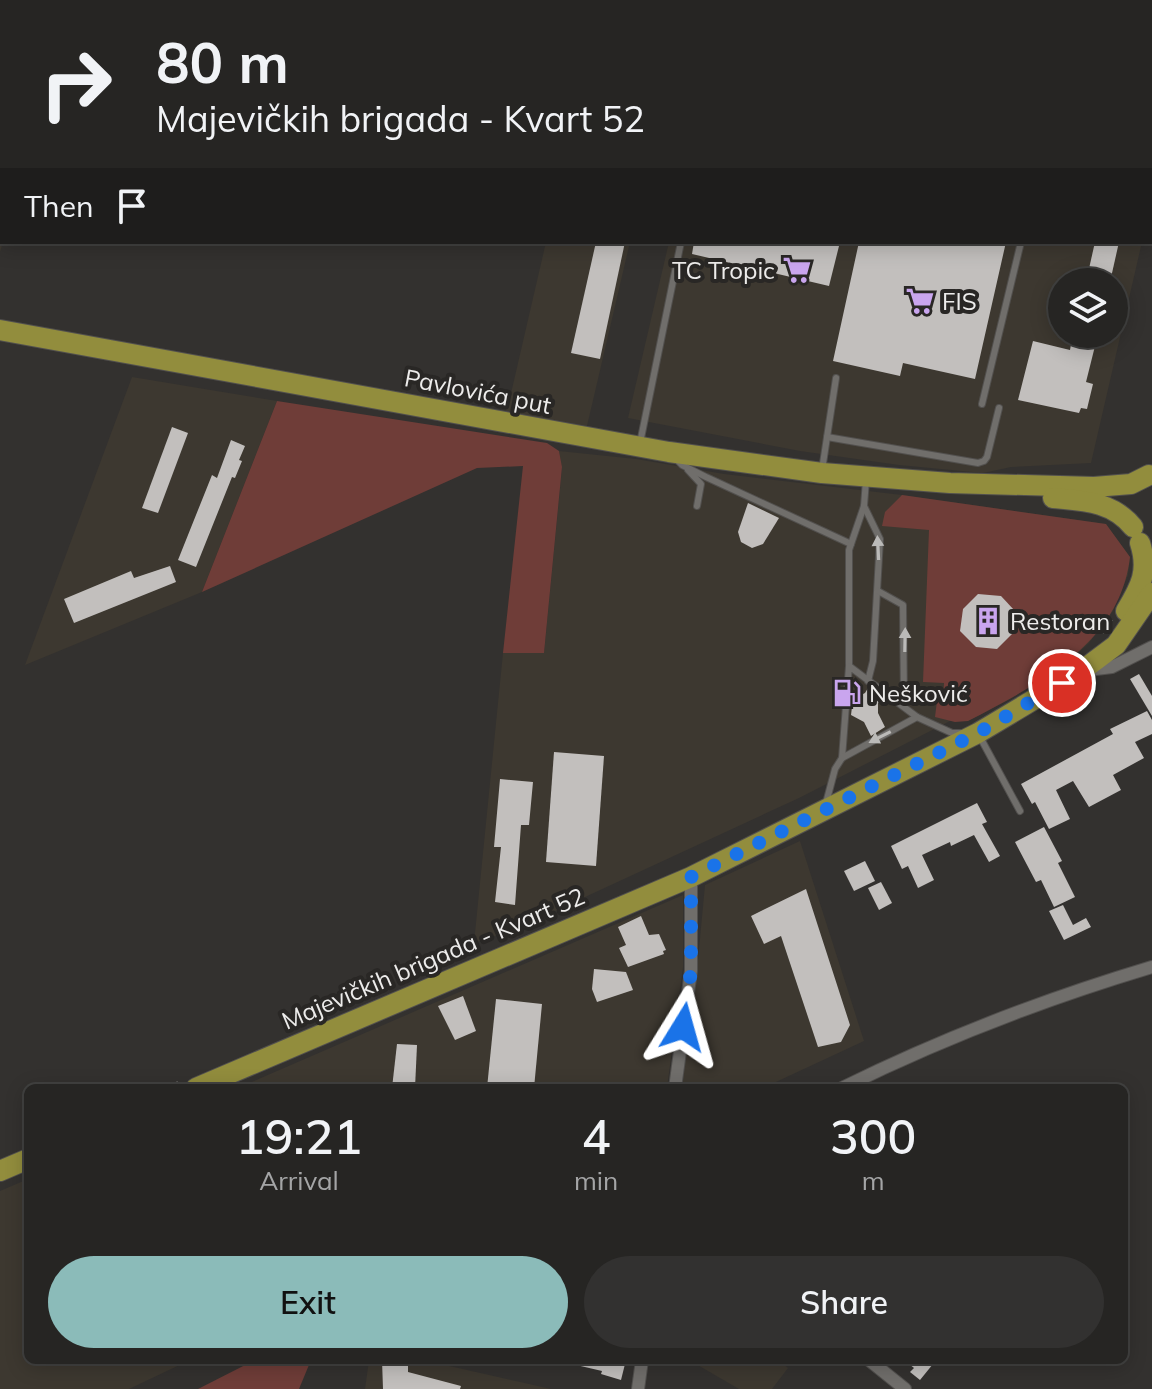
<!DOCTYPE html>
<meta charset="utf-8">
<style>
body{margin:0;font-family:Mulish,sans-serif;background:#323130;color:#f1f3f6;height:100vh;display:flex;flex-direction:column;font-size:30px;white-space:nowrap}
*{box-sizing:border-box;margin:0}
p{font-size:26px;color:#a4a5a6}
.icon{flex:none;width:44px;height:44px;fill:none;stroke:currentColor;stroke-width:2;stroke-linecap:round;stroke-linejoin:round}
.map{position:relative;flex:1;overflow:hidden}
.panel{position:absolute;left:24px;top:1084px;width:1104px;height:280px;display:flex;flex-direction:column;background:#262523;border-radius:12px;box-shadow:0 4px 20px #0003,0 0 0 2px #424241}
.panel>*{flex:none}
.hud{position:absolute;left:0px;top:0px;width:1152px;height:244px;box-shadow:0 4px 20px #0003,0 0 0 2px #424241;background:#262523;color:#f1f3f6;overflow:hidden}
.buttons{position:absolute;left:1048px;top:268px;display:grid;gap:16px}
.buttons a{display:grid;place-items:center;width:80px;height:80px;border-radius:50%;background:#262523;box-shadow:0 4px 20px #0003,0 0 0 2px #424241;font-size:40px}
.pin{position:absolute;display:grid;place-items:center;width:68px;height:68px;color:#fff;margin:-34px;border:4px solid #fff;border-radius:50%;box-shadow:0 2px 8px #0007}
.me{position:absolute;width:88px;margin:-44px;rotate:8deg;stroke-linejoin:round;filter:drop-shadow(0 0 6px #0008)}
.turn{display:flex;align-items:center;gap:28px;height:168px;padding:0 24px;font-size:36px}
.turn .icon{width:104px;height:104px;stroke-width:2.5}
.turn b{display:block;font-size:56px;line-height:68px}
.then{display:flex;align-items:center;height:76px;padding:0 24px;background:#0003;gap:16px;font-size:30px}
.eta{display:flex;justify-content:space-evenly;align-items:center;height:136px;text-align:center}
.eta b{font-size:48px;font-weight:600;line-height:56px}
.button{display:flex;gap:16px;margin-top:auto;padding:16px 24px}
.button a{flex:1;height:92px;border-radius:48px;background:#8bbbb9;color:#111;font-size:32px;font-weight:600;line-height:92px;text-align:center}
.button a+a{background:#323130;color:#f1f3f6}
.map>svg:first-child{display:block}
</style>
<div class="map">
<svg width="1152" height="1389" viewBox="0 0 1152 1389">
<rect width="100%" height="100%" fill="#33312f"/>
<g fill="#3d3830" fill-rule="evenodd">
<polygon points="0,42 3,242 0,252"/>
<polygon points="546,242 630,242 587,426 505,411 509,402"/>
<path d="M669,242H1142L1091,463L1011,467L983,473L899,465L800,451L628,418ZM1062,282H1114V334H1062Z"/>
<polygon points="132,377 277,401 202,592 25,665"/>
<polygon points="559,451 636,459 724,474 902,495 1106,524 1130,557 1128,575 1113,611 1089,643 1068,663 1010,699 968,721 950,721 799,798 518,928 474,943 503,653 544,653 562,468"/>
<polygon points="800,841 864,1041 763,1088 682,1088 696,981 705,885"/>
<polygon points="683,895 683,967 667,1088 238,1088"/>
<polygon points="28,1179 28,1360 190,1360 129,1389 0,1389 0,1191"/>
<polygon points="369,1360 423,1360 551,1389 365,1389"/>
<polygon points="689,1360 779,1360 788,1368 772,1389 739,1389"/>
</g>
<g fill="#6f3d38">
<polygon points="277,401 547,443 559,451 562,467 544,653 503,653 523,466 477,468 202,592"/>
<path d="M902,495L1106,524L1130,557C1120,644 1037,685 968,721L955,722L935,717L937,701H943L944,683L923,682L929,530L882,526L885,512Z"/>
<polygon points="255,1360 311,1360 299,1389 198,1389"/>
</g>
<g fill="#c2bfbd">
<polygon points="596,242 625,242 600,359 571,353"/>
<polygon points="694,242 840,242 829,286 692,254"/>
<polygon points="859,242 1006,242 975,379 903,363 900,376 833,361"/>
<polygon points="1095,242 1119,242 1110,282 1086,282"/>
<polygon points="1073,334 1098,334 1086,382 1093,384 1087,409 1081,408 1079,413 1018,400 1033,341 1070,350"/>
<polygon points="172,427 188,433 158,513 142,508"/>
<polygon points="231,440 245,446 239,460 242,461 235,478 232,477 196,567 178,560 212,475 217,478"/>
<polygon points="748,503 779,518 763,544 752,548 741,542 738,532"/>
<polygon points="170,566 176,582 74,623 64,599 131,571 134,578"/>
<polygon points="978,594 1001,596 1015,611 1013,633 997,649 976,647 960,631 963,609"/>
<polygon points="1139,674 1152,696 1152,716 1130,679"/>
<polygon points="868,688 882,698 878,703 878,713 885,727 871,736 864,722 851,715 853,699 865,693"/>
<polygon points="1147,711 1152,720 1152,734 1135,742 1144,758 1113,775 1121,790 1089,807 1073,781 1056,790 1070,819 1049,829 1035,802 1032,804 1021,784 1113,734 1110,729"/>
<polygon points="554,752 604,756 596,866 546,862"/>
<polygon points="500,779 533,782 529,825 521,825 515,905 495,902 501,847 494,847"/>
<polygon points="977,803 987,822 982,824 1000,856 989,862 974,835 951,846 950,842 922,855 934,880 918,888 908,866 902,869 891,846"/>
<polygon points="1044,827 1062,861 1058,863 1075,897 1054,907 1041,880 1036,882 1015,842"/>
<polygon points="865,861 875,881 854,891 844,871"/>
<polygon points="881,882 892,903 879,910 868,888"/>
<polygon points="806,889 850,1025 841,1042 818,1047 781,936 764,944 751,916"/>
<polygon points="1063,905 1073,925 1086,918 1091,927 1064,940 1049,911"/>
<polygon points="641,916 649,935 659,934 666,950 663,951 664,954 628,967 619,948 626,945 618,927"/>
<polygon points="594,969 626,972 633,990 597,1002 592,989"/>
<polygon points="463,996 476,1031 455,1040 438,1006"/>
<polygon points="496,999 542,1004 534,1088 487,1088"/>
<polygon points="397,1044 417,1045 415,1088 392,1088"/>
<polygon points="382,1360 408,1360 408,1372 461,1386 460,1389 383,1389"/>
<polygon points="572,1360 626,1360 621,1380 601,1374 602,1371 572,1364"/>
<polygon points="904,1360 928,1360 933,1364 920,1380 910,1372 914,1368"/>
</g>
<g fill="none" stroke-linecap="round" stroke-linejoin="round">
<defs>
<g id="service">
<polyline points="982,404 1021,242"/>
<polyline points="827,437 978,463 984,461 987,457 999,408"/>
<polyline points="640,443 681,242"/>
<polyline points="675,458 682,465 706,477 851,544"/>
<polyline points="688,470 701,484 697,506"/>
<polyline points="822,470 836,378"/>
<polyline points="864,506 880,539 873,661 868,681"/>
<polyline points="878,591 903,605 904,705"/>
<polyline points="849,666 849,550 864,506 866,480"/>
<polyline points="980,737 1020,811"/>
<polyline points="842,758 849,666 917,717"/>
<polyline points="826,803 835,769 842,758 917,717 952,733 964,733"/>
</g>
<g id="minor">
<polyline points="1088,670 1112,667 1152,647"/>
<polyline points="675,1088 691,971 691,877"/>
<path d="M842,1088C945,1037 1042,1000 1152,967"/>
<polyline points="869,1360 905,1389"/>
<polyline points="638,1389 642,1360"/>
</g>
<g id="primary">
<polyline points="0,330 669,452 822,473 950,483 1094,487 1131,484 1149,475"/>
<path d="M1053,498C1083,501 1112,501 1133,527"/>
<path d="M1126,611C1141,586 1149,571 1140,543"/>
<polyline points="196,1088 691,877 978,733 1080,672 1116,645 1152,593"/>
<polyline points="0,1171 28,1159"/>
</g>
</defs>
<use href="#service" stroke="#52504e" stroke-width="8"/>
<use href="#minor" stroke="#52504e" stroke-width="14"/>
<use href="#primary" stroke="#52504e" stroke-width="22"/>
<g stroke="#7e7d7b" stroke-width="2" stroke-dasharray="6 4" stroke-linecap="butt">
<polyline points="1103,633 1113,618"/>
<polyline points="163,1088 181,1081"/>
</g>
<use href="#service" stroke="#706e6b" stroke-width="6"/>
<use href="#minor" stroke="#706e6b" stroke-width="12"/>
<use href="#primary" stroke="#928d3d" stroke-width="20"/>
</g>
<defs><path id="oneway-solid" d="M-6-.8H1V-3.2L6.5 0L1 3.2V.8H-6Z" transform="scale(2)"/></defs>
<g fill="#bbbab8">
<use href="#oneway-solid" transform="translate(878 548) rotate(-93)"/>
<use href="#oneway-solid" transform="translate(905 640) rotate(-89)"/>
<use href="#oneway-solid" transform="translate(880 737) rotate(153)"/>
</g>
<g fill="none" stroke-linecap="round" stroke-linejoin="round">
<polyline stroke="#1a73e8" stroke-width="14" stroke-dasharray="0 25.2" points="683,1027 691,971 691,877 978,733 1062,683"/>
</g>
<defs>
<symbol id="supermarket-bare" viewBox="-9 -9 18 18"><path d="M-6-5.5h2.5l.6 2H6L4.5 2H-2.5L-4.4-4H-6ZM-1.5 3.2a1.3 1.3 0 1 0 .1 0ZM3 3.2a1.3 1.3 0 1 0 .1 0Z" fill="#c9a5ee" stroke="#292725" stroke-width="2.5" paint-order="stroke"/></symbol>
<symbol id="building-bare" viewBox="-9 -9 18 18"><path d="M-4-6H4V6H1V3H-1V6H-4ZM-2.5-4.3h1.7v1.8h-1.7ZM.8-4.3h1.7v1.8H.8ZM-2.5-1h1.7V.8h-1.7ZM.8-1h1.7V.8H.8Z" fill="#c9a5ee" stroke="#292725" stroke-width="2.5" paint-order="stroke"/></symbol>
<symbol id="fuel-bare" viewBox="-9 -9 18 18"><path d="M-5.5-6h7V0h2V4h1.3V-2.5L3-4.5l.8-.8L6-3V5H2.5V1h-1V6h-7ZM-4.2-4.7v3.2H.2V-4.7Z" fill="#c9a5ee" stroke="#292725" stroke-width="2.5" paint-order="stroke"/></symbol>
</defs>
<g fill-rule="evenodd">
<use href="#supermarket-bare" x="777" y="250" width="40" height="40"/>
<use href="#supermarket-bare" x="900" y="281" width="40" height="40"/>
<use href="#building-bare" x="968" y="601" width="40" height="40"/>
<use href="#fuel-bare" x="827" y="673" width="40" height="40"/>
</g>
<g text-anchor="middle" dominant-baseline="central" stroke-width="8" stroke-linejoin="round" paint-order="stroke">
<g font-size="24" fill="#edeceb" stroke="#292725" text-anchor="start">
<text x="775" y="270" text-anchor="end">TC Tropic</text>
<text x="942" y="301">FIS</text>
<text x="1010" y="621">Restoran</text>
<text x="869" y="693">Nešković</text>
</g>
<g font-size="24" fill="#edeceb" stroke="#292725">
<text transform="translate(478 391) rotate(11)">Pavlovića put</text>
<text transform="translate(433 958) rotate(-23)">Majevičkih brigada - Kvart 52</text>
</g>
</g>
</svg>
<div class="buttons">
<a><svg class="icon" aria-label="layers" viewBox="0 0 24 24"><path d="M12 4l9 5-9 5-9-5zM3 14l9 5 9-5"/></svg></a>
</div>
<div class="pin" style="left:1062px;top:683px;background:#d93025"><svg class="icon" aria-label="arrive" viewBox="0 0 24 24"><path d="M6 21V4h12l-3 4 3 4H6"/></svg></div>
<svg class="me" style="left:683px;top:1027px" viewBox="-20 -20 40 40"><path d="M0-17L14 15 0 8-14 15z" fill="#1a73e8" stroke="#fff" stroke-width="4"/></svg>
<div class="hud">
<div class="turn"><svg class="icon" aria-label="right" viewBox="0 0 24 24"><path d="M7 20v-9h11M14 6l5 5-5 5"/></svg><div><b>80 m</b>Majevičkih brigada - Kvart 52</div></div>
<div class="then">Then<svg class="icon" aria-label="arrive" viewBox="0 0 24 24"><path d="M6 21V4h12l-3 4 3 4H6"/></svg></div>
</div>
<section class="panel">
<div class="eta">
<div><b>19:21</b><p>Arrival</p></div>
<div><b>4</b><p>min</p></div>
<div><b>300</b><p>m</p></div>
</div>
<div class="button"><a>Exit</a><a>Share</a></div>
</section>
</div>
